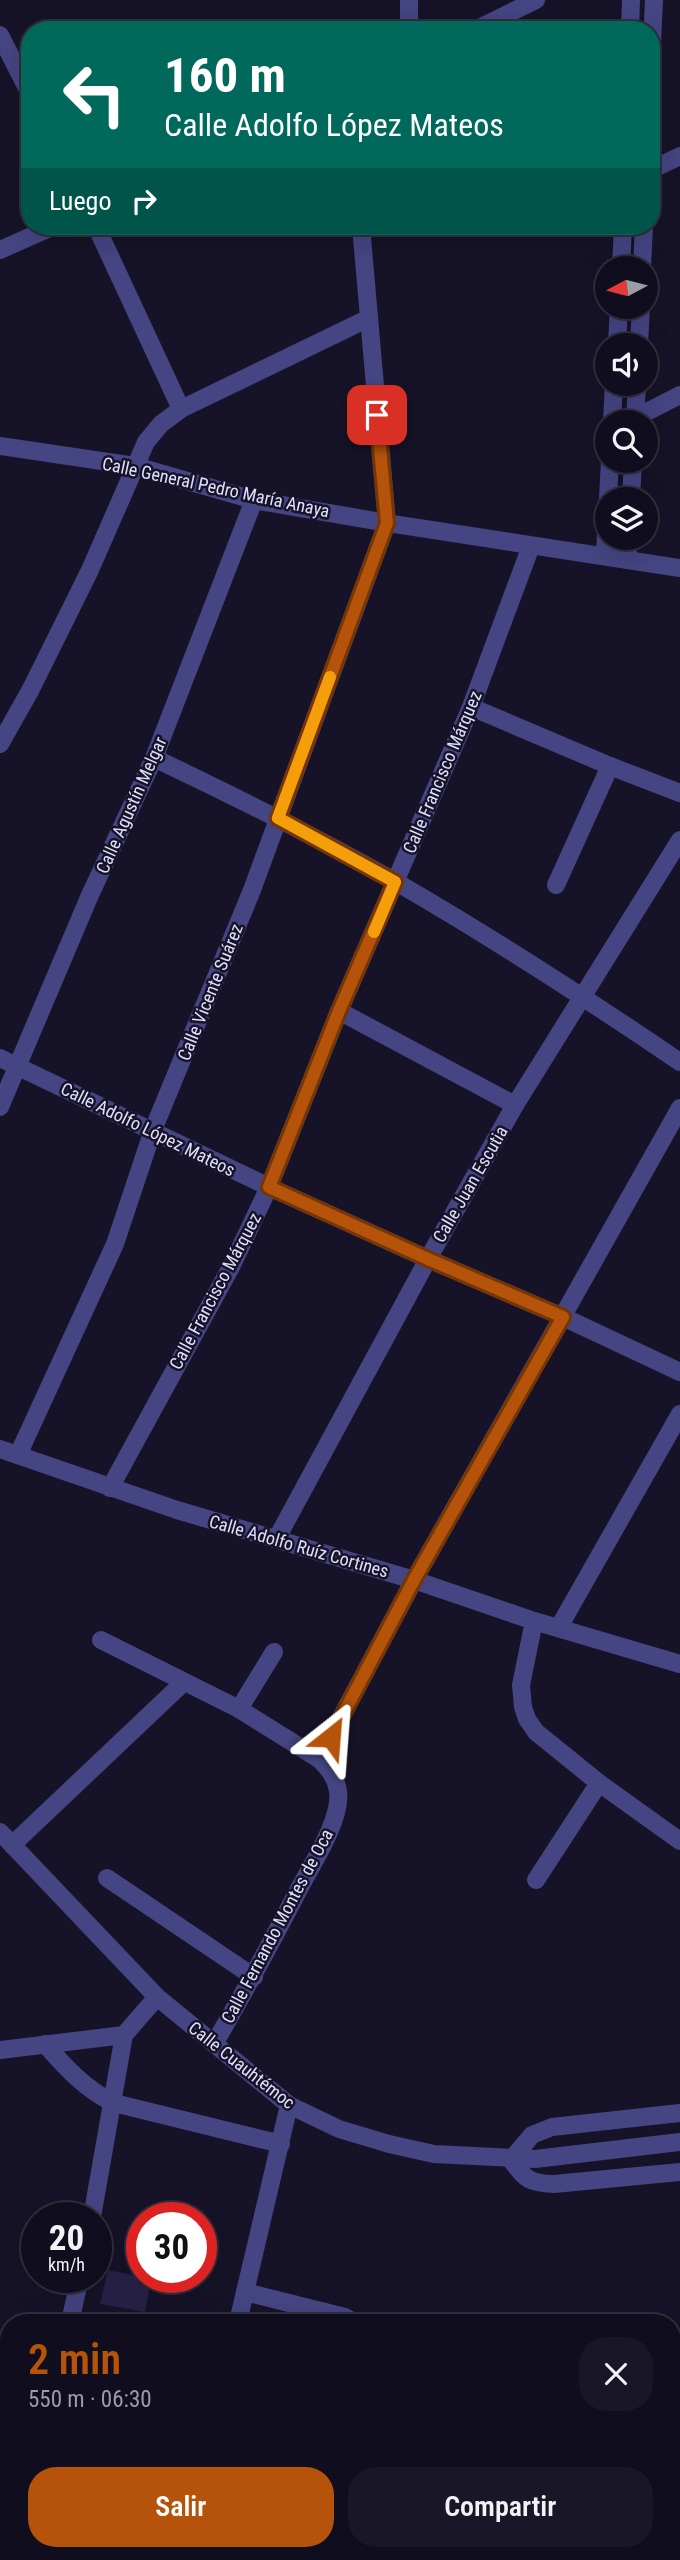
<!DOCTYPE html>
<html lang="es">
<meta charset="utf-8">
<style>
body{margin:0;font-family:"Roboto Condensed",sans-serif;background:#191727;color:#f1f3f6;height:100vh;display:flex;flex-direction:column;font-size:26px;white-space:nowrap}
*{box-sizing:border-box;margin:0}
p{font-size:23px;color:#9c9ca4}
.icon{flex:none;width:38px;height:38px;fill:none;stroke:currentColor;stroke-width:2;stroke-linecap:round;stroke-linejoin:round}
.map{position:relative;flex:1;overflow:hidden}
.side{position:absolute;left:0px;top:2314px;width:681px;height:247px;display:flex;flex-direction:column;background:#100e1e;border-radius:28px 28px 0 0;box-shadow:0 7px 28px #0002,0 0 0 2px #302e3c}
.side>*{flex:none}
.banner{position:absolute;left:21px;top:21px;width:639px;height:214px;border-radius:28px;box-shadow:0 7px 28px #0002,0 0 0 2px #302e3c;background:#00695c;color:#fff;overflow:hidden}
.needle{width:46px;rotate:263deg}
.fabs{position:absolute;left:595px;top:256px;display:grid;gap:14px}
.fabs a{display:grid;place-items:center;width:63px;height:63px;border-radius:50%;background:#100e1e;box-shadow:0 7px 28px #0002,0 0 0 2px #302e3c;font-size:35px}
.speed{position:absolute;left:21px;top:2202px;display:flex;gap:14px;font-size:35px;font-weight:700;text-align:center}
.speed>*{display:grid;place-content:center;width:91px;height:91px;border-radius:50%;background:#100e1e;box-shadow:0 7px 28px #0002,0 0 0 2px #302e3c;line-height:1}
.speed small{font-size:18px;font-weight:400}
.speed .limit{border:10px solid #d22;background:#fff;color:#111}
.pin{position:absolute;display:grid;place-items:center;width:60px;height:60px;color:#fff;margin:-30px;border-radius:14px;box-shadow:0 4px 10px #0006}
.me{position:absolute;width:77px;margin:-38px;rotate:28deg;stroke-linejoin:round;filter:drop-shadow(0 0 5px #0008)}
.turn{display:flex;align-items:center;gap:24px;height:147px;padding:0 28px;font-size:32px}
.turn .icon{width:91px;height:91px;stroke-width:2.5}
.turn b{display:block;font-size:49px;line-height:60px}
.then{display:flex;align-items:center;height:66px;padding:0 28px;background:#0003;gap:14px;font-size:26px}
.round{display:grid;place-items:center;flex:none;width:74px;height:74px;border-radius:28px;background:#191727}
.head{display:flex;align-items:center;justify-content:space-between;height:119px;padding:0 28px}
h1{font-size:42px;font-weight:600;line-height:52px;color:#b45309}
.cta{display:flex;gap:14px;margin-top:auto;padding:14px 28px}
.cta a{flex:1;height:80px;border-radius:28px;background:#b45309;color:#fff;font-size:28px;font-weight:600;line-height:80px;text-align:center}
.cta a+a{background:#191727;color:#f1f3f6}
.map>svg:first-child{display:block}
</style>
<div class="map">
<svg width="680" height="2560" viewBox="0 0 680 2560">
<rect width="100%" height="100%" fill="#161328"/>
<polygon fill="#272147" points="108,2270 151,2279 145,2312 100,2304"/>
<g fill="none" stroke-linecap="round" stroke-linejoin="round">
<g stroke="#444582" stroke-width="18">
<polyline points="409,30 409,0"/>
<polyline points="475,30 536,0"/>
<polyline points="630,30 631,0"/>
<polyline points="0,35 30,94"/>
<polyline points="651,64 654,0"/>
<polyline points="651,170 680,156"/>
<polyline points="96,226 181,409"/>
<polyline points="0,250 54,226"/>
<polyline points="621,268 623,226"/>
<polyline points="642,268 644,226"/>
<polyline points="617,345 619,306"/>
<polyline points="639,345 641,306"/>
<polyline points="635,418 680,395"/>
<polyline points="612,422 614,383"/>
<polyline points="635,422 637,383"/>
<polyline points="0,446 135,466 254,500 387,523 680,568"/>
<polyline points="608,499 610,460"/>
<polyline points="631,499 633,460"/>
<polyline points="605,555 607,510"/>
<polyline points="627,558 629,537"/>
<polyline points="471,707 610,766 680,793"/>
<polyline points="0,744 31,689 90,570 146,442 161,424 181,409 367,319"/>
<path d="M154,758C236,797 317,837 396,882C493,938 587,999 680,1062"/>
<polyline points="556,885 610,766"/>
<polyline points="339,1011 515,1105"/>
<polyline points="0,1058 269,1187 428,1259 563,1317 680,1372"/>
<polyline points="0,1107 90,895 154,758 254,500"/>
<polyline points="0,1449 177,1510 414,1580 534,1621 680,1664"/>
<polyline points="18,1455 115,1244 153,1130 252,890 387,523 361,226"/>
<polyline points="110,1488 231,1267 269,1187 339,1011 471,707 531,546"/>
<polyline points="277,1538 428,1259 515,1105 680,840"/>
<polyline points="534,1621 521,1685 523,1707 527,1719 536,1732 599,1783 680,1841"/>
<polyline points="559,1627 680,1414"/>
<polyline points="101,1640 239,1709 319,1759"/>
<polyline points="239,1709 274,1652"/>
<polyline points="0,1832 157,1997 289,2105 339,2129 389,2144 434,2154 535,2159 680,2142"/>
<polyline points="12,1845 184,1682"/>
<polyline points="107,1878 254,1977"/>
<polyline points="536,1880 599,1783"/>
<path d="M45,2044C65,2067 86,2090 114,2103L281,2144"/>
<path d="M214,2044C244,1993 272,1941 299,1889C312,1864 342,1819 338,1791C336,1777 328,1768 319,1759L414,1580L680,1108"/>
<polyline points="0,2050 124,2035"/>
<path d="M680,2113L552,2127L532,2135L511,2160C526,2179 528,2183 554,2184L680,2172"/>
<polyline points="92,2217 124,2035 157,1997"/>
<polyline points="245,2292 345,2317 354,2322"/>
<polyline points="70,2322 80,2277"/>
<polyline points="238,2322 289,2105"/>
<polyline points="0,2381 9,2382"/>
<polyline points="25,2560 26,2552"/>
</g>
</g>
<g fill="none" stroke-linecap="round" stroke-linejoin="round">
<defs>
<polyline id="route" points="331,1737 414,1580 563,1317 428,1259 269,1187 339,1011 395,882 278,818 387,523 377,415"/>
</defs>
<use href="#route" stroke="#753606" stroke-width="18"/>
<use href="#route" stroke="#b45309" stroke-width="12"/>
<polyline stroke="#f59e0b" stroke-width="12" points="330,677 278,818 395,882 374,932"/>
</g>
<g text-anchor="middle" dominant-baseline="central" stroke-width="5" stroke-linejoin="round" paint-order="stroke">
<g font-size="18" fill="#e0defb" stroke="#161328">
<text transform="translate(216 487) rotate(12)">Calle General Pedro María Anaya</text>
<text transform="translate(442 772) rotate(-67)">Calle Francisco Márquez</text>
<text transform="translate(131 805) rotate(-66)">Calle Agustín Melgar</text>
<text transform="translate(210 992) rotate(-68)">Calle Vicente Suárez</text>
<text transform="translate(148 1129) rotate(26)">Calle Adolfo López Mateos</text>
<text transform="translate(470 1184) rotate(-60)">Calle Juan Escutia</text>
<text transform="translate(215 1291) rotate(-62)">Calle Francisco Márquez</text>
<text transform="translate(299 1546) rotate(16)">Calle Adolfo Ruíz Cortines</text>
<text transform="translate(277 1926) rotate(-62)">Calle Fernando Montes de Oca</text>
<text transform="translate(242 2065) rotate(38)">Calle Cuauhtémoc</text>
</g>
</g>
</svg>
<div class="fabs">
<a><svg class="needle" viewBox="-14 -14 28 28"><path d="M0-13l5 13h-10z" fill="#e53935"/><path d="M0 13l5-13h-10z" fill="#9c9ca4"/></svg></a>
<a><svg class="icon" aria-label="sound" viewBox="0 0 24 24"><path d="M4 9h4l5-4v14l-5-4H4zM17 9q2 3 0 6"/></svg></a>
<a><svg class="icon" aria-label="search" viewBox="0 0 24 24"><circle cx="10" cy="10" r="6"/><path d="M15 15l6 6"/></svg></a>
<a><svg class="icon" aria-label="layers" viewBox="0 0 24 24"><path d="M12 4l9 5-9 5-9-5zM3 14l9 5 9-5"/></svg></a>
</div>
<div class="speed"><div>20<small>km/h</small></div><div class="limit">30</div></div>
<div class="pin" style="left:377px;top:415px;background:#d93025"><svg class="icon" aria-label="arrive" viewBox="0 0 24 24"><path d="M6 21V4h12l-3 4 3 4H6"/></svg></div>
<svg class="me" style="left:331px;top:1737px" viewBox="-20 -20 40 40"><path d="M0-17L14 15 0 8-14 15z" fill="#b45309" stroke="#fff" stroke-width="4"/></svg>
<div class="banner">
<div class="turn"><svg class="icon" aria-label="left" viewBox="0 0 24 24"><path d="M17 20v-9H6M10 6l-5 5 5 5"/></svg><div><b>160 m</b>Calle Adolfo López Mateos</div></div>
<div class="then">Luego<svg class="icon" aria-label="right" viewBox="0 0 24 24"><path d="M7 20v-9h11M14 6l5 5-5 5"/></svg></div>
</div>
<section class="side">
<div class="head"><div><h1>2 min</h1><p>550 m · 06:30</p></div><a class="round"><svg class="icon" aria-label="close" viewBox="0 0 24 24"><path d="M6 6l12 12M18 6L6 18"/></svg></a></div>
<div class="cta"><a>Salir</a><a>Compartir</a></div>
</section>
</div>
